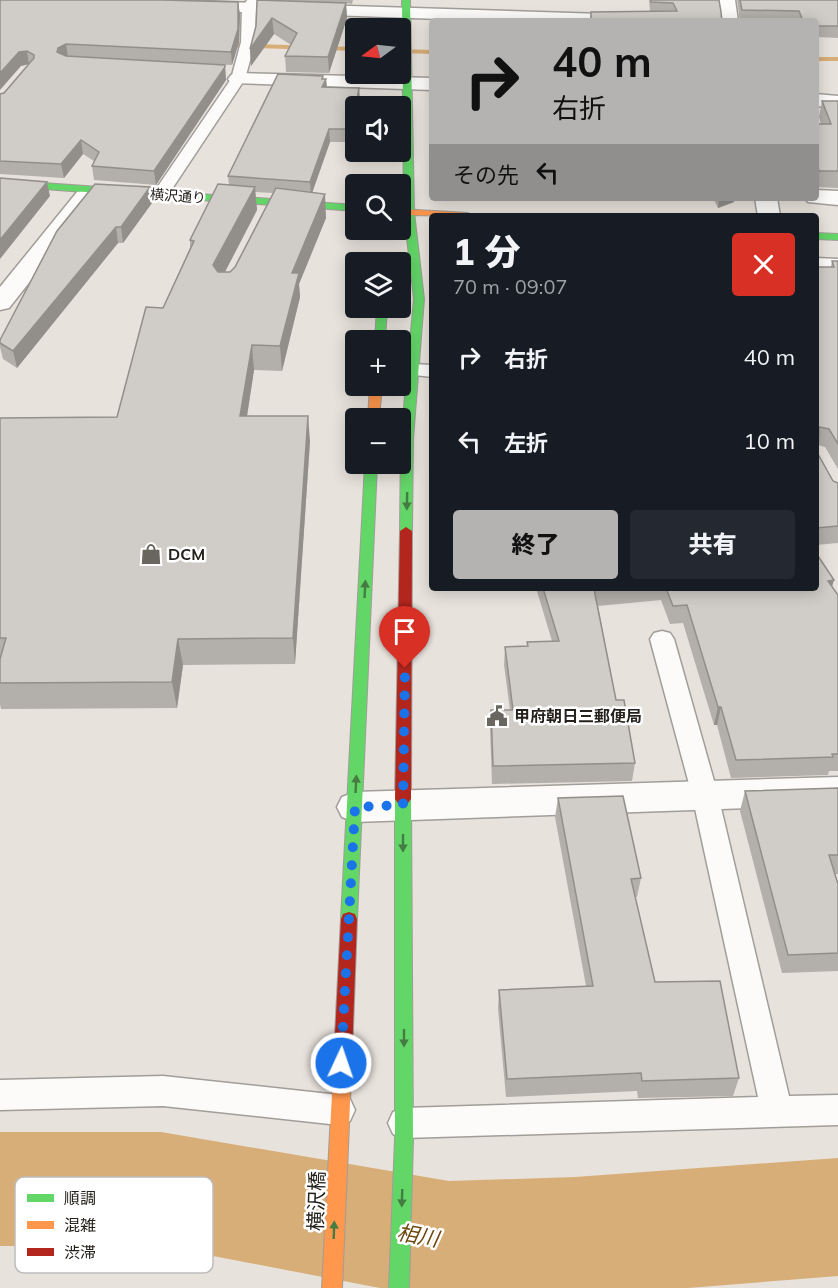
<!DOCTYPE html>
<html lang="ja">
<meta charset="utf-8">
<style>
body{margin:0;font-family:Mulish,"Noto Sans JP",sans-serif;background:#242831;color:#f1f3f6;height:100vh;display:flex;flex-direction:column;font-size:22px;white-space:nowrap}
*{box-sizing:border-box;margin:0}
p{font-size:20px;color:#9ea1a6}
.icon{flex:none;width:33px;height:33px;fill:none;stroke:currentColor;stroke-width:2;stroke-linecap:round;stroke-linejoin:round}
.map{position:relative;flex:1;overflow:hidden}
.sheet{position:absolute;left:429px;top:213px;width:390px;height:378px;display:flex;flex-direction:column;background:#171b24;border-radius:6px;box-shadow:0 3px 15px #0003}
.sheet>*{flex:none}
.banner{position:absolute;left:429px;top:18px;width:390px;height:183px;border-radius:6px;box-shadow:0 3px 15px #0003;background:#b4b3b2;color:#111;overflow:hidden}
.needle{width:39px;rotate:255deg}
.fabs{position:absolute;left:345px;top:18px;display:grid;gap:12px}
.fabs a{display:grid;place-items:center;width:66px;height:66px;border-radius:6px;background:#171b24;box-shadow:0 3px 15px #0003;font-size:30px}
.pin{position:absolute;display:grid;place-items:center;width:51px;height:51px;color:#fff;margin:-62px -26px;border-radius:50% 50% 50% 0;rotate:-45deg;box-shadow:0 0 6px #0007}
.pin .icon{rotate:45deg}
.me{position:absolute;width:66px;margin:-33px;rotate:3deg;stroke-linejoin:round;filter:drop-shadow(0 0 4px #0008)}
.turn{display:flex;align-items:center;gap:21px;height:126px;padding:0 24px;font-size:27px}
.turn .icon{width:78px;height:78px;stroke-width:2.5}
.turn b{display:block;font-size:42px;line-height:51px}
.then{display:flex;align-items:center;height:57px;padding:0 24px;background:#0003;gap:12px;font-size:22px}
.round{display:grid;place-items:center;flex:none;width:63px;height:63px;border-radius:6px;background:#242831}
.summary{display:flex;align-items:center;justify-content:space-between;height:102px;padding:0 24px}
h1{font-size:36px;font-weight:800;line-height:45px}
.cta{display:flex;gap:12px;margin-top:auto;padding:12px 24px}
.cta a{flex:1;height:69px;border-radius:6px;background:#b4b3b2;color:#111;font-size:24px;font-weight:800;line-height:69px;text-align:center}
.cta a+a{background:#242831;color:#f1f3f6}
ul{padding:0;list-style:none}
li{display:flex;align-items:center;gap:18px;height:84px;padding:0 24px}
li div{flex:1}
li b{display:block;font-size:22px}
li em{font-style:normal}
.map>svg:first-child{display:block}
</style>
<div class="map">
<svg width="838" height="1288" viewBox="0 0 838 1288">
<rect width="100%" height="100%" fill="#e8e2dc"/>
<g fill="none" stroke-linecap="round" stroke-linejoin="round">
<g fill="#d7ae78" fill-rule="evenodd">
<polygon points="221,43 356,47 356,51 218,47 218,43"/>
<polygon points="400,49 432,50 432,54 400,53"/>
<rect x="816" y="57" width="22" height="4"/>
</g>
<polygon fill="#d7ae78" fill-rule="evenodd" points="0,1132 161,1132 449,1181 575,1177 838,1158 838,1276 688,1288 380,1288 161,1246 0,1246"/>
<defs>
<g id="lane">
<polygon points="247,0 259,0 256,8 255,42 245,79 166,198 154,198 152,195 231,79 241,42 242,8"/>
<polygon points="816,258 838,259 838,269 816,268"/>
<polygon points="413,364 432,365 432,377 406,374 403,370 406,366"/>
<polygon points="662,631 670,633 674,639 718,795 789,1096 838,1095 838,1125 404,1138 393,1134 388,1123 393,1112 404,1108 758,1097 692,795 650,639 654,633"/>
<polygon points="163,1076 339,1095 350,1099 355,1110 350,1121 339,1125 163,1106 0,1110 0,1080"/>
</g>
<g id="street">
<polygon points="717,0 735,0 738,21 720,21"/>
<polygon points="195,1 665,16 671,17 674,21 495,21 189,10 186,6 189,2"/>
<polygon points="238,73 432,78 432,90 231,83 228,79 231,75"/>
<polygon points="816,94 838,96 838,108 816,106"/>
<polygon points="85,190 93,192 96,197 93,202 9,308 0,310 0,287 77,192"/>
<polygon points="816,190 838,191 838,205 808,202 805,198 816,198"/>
<polygon points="755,198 777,198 780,216 758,216"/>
<polygon points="838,777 838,805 355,822 342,817 337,807 342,797 355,792"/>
</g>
<g id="fast">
<polygon points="402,0 410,0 414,212 424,299 413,439 412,531 406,535 400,531 401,439 414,299 404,212"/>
<polygon points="0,180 356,205 356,211 0,186"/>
<polygon points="816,233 838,234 838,240 816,239"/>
<polygon points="377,308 387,308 385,340 375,340"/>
<polygon points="365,464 377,464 357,919 355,924 349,926 343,924 341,919"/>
<polygon points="403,793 408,795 411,799 413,1139 409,1288 389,1288 395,1139 395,799 398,795"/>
</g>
<g id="slow">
<polygon points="400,209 468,213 473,216 400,215"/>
<polygon points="370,386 382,386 379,418 368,418"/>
<polygon points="343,1047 349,1049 352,1055 342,1288 322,1288 334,1055 337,1049"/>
</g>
<g id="jam">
<polygon points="406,527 412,531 411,799 408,803 403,805 398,803 395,799 400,531"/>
<polygon points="349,912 355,914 357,919 352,1055 349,1061 343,1063 337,1061 334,1055 341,919 343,914"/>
</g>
</defs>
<use href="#lane" stroke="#a19d98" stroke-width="3"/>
<use href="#street" stroke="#a19d98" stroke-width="3"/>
<use href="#fast" stroke="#a19d98" stroke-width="2"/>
<use href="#slow" stroke="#a19d98" stroke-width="2"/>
<use href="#jam" stroke="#a19d98" stroke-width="2"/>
<use href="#lane" fill="#fcfbfa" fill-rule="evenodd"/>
<use href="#street" fill="#fcfbfa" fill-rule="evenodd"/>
<use href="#fast" fill="#63d668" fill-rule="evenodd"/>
<use href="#slow" fill="#ff974d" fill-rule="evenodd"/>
<use href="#jam" fill="#b3261e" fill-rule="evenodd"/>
</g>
<g fill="#b3afab" fill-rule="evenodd">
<polygon points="0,0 238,2 240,15 239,42 232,65 151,61 225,65 226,80 156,185 94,180 92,166 94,161 83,154 64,178 0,174 0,94 4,93 29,64 21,66"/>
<polygon points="257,0 353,0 352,4 346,3 347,18 329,73 286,72 285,56 291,45 274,34 251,66 250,49 256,26"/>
<polygon points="649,0 719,0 722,21 590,21 591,12 650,11"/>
<polygon points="737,0 838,0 838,38 816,37 816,21 740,21"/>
<path d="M324,79H326L327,87L359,88L360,101L352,142H330L312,193L326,218L299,284L300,297L282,371L254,370L247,416L310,441L295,664L183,665L177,708L1,709L0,704V418L117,417L163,308L190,248V240L229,185L228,176ZM255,192L273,193L235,267L230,272H225L257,210Z"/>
<polygon points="822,101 838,101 838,188 816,187 816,124 821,124 819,117"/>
<polygon points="150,187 152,203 123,243 118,243 17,368 3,359 0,347 0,340"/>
<polygon points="713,198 735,198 734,202 718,208"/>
<polygon points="832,261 838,261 838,469 825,447 818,445 818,454 833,481 838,483 838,543 816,545 816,267 831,267"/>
<polygon points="832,587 838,595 838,771 829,771 828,775 731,778 717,725 714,725 683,623 670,624 661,600 598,606 616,700 635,763 632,781 492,784 490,728 491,710 510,710 504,665 505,647 527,646 527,642 552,641 536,588 816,588"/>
<polygon points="838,788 838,874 835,874 838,884 838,971 782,973 740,811 745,791"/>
<polygon points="558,798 641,878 637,897 635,897 655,982 739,1078 733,1096 638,1098 637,1091 506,1097 498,1009 499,990 586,986 555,817"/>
</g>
<g fill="#928f8b">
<polygon points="238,2 240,15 239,42 232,65 231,52"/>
<polygon points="346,3 347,18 329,73 328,57"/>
<polygon points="272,18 274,34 251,66 250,49"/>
<polygon points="66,44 68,57 60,61 58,48"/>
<polygon points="27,51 29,64 21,66 0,90 0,73 19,52"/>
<polygon points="225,67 226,80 156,185 154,171"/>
<polygon points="323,76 324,84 326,79 327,92 323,100 322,79"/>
<polygon points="359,88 360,101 359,106 356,106"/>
<polygon points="356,109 356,124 352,142 352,129"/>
<polygon points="329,129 330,142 311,196 310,182"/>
<polygon points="81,140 83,154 64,178 61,164"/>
<polygon points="47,182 50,196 0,259 0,240"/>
<polygon points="150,187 152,203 123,243 121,227"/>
<polygon points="255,187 257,210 216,289 213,265"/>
<polygon points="325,194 326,218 299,284 300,297 282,371 280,346 292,273"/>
<polygon points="719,198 735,198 734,202 718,208"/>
<polygon points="116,227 118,243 17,368 13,351"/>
<polygon points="252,345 254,370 243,442 240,416"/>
<polygon points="308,416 310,441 295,664 293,638"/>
<polygon points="834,580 829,597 828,581"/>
<polygon points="178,639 183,665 177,708 172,682"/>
<polygon points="718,707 721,707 717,725 714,725"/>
</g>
<g fill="#d0ccc7" stroke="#928f8b" stroke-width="1.5">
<polygon points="0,0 162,0 238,2 238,29 231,52 66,44 58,48 57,52 66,56 225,65 225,67 154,171 92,166 99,152 81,140 61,164 0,161 0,94 4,93 34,58 34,55 27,51 19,52 0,73"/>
<polygon points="257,0 346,3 328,57 285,56 297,33 272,18 250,49 256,26"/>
<polygon points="651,0 719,0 721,12 722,21 591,21 591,12 677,11 673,3 651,2"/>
<polygon points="740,0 838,0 838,26 816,26 816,21 803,21 799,11 742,10"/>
<polygon points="278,74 323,76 322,79 326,79 322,87 359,88 352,129 329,129 310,182 228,176"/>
<polygon points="822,101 838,101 838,171 819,171 816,160 816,124 831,124"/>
<polygon points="0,178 47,182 0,240"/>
<polygon points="95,184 150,187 121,227 116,227 13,351 0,343 0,340 57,231"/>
<polygon points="218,184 255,187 213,265 218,272 230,272 235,267 276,188 325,194 292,273 299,273 280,346 252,345 240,416 308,416 293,638 178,639 172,682 0,683 0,659 6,638 0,638 0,418 117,417 146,307 163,308 194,241 190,240"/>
<polygon points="832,261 838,261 838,444 829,429 819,427 818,454 833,481 838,483 838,526 816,528 816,267 834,267"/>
<polygon points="816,553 834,580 828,581 838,595 838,754 832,754 833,757 736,760 721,707 718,707 687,605 673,606 666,588 816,588"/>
<polygon points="543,588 600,588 594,589 616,700 624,700 635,763 493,766 491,710 513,710 505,647 528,646 527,642 559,641"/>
<polygon points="838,788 838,855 829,855 838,884 838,953 788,955 745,791"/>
<polygon points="623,796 641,878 631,879 655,982 720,981 739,1078 642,1081 641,1073 507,1079 499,990 593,986 558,798"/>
</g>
<defs><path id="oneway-solid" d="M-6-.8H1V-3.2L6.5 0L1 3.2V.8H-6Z" transform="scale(1.5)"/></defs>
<g fill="#447c42">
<use href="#oneway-solid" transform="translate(407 501) rotate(91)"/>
<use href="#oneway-solid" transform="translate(365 589) rotate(-87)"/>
<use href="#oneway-solid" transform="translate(356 784) rotate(-87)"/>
<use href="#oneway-solid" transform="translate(403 843) rotate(90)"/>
<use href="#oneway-solid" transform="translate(404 1038) rotate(90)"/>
<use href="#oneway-solid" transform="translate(402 1198) rotate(92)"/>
<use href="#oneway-solid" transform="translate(334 1230) rotate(-88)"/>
</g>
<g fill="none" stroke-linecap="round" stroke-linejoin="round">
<polyline stroke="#1a73e8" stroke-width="10" stroke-dasharray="0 18" points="341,1063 355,807 403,805 405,668"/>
</g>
<defs>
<symbol id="shop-bare" viewBox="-9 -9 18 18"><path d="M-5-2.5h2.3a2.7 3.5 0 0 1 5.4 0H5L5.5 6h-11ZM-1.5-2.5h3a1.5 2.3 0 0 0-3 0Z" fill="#69655f" stroke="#fff" stroke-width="2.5" paint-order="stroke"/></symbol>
<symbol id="civic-bare" viewBox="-9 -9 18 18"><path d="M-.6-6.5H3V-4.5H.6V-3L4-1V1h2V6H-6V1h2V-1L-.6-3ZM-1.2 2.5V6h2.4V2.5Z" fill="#69655f" stroke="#fff" stroke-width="2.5" paint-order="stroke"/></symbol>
</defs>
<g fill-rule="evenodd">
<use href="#shop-bare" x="136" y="539" width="30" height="30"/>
<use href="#civic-bare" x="482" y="701" width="30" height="30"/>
</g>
<g text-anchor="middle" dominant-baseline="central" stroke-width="5" stroke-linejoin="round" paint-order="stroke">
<g font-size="14" fill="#25211c" stroke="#fff">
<text transform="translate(178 196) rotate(4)">横沢通り</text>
</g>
<g font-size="16" font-weight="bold" fill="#25211c" stroke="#fff" text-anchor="start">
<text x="168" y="554">DCM</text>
<text x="514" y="716">甲府朝日三郵便局</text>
</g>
<g font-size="20" fill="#25211c" stroke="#fff">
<text transform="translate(316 1201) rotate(-88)">横沢橋</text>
</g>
<g font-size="21" font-style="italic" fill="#6d470c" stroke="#fff">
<text transform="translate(418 1235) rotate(10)">相川</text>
</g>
</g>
<rect x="15" y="1177" width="198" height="96" rx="9" fill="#fff" stroke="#bebcbb" stroke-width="1.5"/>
<rect x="27" y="1194" width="27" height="8" fill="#63d668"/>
<rect x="27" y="1221" width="27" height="8" fill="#ff974d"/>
<rect x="27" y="1248" width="27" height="8" fill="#b3261e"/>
<g font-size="16" fill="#25211c">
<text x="64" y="1204">順調</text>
<text x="64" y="1231">混雑</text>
<text x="64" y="1258">渋滞</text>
</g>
</svg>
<div class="fabs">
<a><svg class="needle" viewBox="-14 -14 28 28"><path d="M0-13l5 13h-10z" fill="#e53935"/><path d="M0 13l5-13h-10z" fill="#9ea1a6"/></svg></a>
<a><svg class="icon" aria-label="sound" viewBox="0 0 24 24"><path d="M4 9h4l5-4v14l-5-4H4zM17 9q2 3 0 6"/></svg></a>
<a><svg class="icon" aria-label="search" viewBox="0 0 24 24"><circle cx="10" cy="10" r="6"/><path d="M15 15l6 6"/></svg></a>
<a><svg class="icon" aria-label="layers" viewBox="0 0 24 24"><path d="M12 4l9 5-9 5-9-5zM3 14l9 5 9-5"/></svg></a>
<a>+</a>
<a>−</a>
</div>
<div class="pin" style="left:405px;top:668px;background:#d93025"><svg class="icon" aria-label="arrive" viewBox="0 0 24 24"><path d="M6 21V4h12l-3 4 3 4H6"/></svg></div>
<svg class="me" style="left:341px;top:1063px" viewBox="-20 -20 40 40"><circle r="17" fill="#1a73e8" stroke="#fff" stroke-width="3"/><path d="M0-11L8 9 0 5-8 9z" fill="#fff"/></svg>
<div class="banner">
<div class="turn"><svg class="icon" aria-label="right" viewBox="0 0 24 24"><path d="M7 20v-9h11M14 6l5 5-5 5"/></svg><div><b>40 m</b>右折</div></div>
<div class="then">その先<svg class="icon" aria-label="left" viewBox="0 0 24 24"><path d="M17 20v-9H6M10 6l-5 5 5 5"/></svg></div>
</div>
<section class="sheet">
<div class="summary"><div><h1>1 分</h1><p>70 m · 09:07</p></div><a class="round" style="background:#d93025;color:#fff"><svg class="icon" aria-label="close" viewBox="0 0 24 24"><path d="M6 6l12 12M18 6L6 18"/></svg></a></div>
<ul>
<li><svg class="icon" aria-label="right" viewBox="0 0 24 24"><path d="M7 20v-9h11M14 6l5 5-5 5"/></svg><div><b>右折</b></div><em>40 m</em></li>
<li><svg class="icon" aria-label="left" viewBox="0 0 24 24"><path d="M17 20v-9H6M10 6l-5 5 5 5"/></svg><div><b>左折</b></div><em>10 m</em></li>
</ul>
<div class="cta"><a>終了</a><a>共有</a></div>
</section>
</div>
